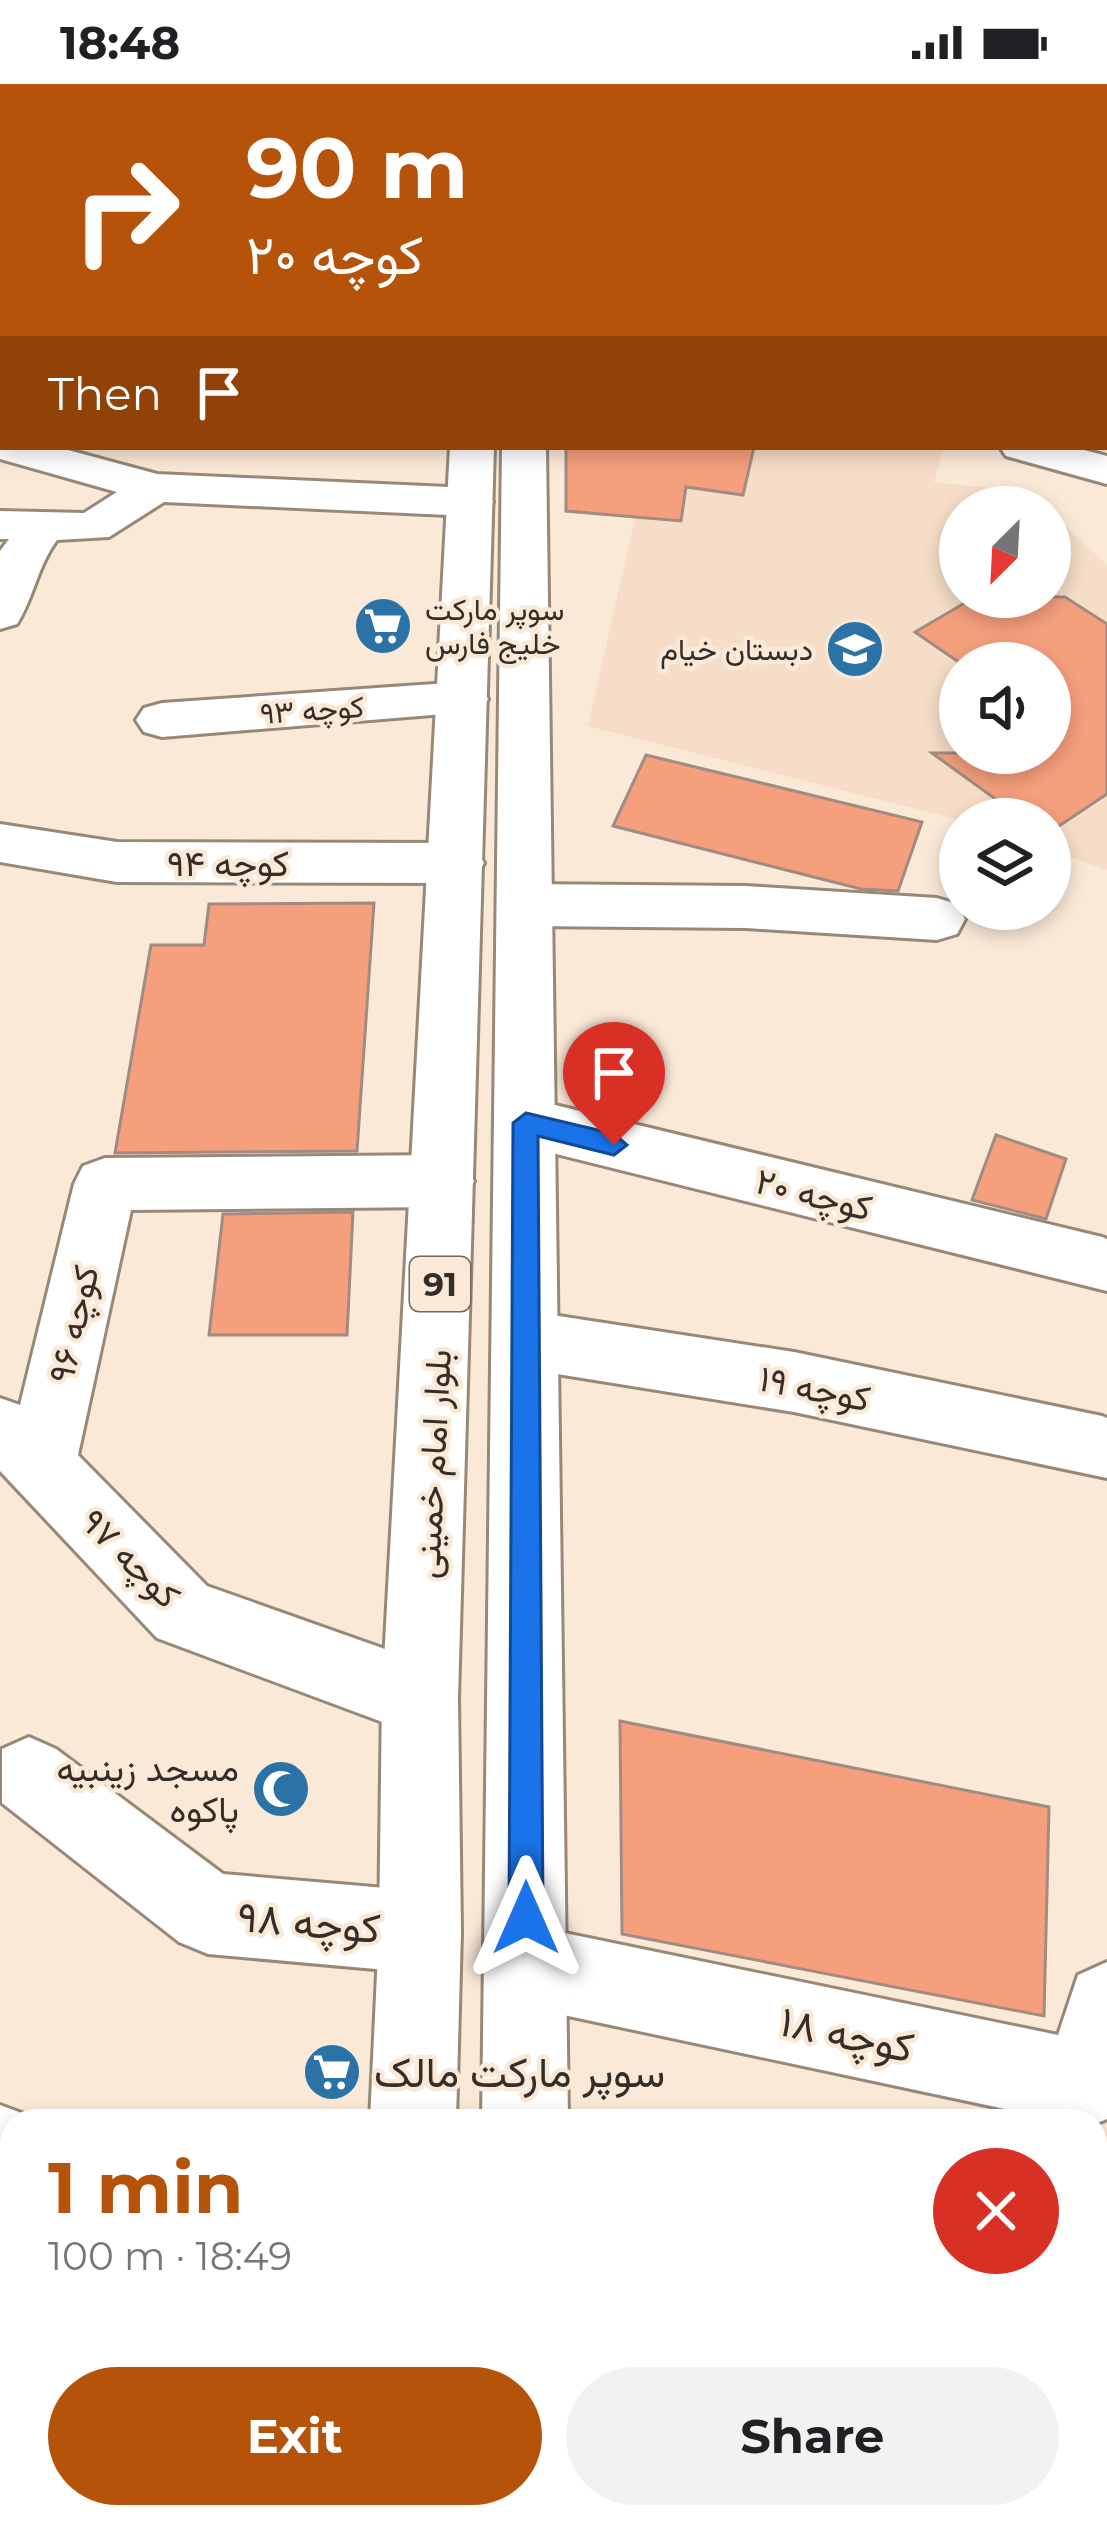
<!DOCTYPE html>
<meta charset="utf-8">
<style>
body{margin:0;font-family:Montserrat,Vazirmatn,sans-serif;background:#f2f2f2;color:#202124;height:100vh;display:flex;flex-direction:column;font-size:45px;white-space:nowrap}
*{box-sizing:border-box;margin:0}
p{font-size:39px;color:#757577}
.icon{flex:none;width:66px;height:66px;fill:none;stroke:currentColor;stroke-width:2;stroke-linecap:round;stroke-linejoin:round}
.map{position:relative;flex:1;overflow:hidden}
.panel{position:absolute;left:0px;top:2025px;width:1107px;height:420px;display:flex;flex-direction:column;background:#fff;border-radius:36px 36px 0 0;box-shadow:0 6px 18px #0003}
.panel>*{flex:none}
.guide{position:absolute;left:0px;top:0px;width:1107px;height:366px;box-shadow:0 6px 18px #0003;background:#b45309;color:#fff;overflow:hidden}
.needle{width:78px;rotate:204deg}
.buttons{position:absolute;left:939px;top:402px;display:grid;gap:24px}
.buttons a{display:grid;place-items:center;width:132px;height:132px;border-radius:50%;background:#fff;box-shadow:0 6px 18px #0003;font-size:60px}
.pin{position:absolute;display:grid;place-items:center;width:102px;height:102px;color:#fff;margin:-123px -51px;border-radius:50% 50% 50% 0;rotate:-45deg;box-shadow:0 0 12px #0007}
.pin .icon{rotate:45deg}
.me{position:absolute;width:132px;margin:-66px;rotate:0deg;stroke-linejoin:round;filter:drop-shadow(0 0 9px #0008)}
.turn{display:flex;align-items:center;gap:42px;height:252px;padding:0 48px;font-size:54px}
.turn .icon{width:156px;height:156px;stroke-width:2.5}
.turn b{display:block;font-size:84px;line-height:102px}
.then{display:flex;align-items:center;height:114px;padding:0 48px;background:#0003;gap:24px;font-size:45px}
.round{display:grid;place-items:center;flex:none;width:126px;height:126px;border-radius:63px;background:#f2f2f2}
.head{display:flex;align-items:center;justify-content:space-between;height:204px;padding:0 48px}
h1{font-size:72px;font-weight:700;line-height:90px;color:#b45309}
.action{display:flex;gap:24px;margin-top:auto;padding:24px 48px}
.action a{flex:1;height:138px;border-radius:72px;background:#b45309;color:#fff;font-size:48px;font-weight:700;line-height:138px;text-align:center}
.action a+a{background:#f2f2f2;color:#202124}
.status{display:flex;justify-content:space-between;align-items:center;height:84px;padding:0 60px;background:#fff;direction:ltr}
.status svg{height:33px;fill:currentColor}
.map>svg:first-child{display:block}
</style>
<div class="status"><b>18:48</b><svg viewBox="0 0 49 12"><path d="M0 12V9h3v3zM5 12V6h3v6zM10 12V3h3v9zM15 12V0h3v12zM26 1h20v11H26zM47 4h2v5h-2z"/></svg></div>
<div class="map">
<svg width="1107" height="2445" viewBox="0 0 1107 2445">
<rect width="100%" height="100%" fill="#fbe9d8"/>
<g fill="#f5ddc7" fill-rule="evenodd">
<path d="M651,363H944L934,398L1030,408L1045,423H960V513H1050V428L1107,481V786L1050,766V735L960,736L588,642ZM960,579H1050V669H960Z"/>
<polygon points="12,2200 12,2433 140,2433 138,2445 0,2445 0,2238"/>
</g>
<polygon fill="#a1d39b" points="551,0 1107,0 1107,38 1104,3"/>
<g fill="#f59f7d" stroke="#a18b82" stroke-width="3">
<polygon points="566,363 754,363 743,411 686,403 681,437 566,427"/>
<polygon points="975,513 1065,513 1107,540 1107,710 1050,748 1050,735 1023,735 932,669 1050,669 1050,579 960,579 915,548"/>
<polygon points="646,671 922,738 898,807 861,805 613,742"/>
<polygon points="374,819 357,1067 115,1069 151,861 204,861 209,820"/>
<polygon points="996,1051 1066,1075 1046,1135 972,1116"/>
<polygon points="353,1128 347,1251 209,1251 223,1130"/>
<polygon points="620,1637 1049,1723 1044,1932 622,1850"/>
</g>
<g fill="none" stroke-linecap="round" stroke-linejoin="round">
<defs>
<g id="minor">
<polygon points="0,0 28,0 3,3 0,14"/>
<polygon points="73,0 109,0 111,3 75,3"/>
<polygon points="878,0 914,0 915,3 879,3"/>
<polygon points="3,59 3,81 0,82 0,60"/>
<rect x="1104" y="124" width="3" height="24"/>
<polygon points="3,162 3,187 0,188 0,163"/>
<rect x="0" y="217" width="3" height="25"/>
<polygon points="1107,280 1107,309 1104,310 1104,281"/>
<polygon points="3,301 3,328 0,329 0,302"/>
<path d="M0,351L3,363H57L157,390L470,404L486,408L493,418L486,428L470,432L164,418L109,453L57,456C37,483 34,513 17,540L0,545V467L9,455H0V427L84,429L117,408L0,375Z"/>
<polygon points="1000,363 1073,363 1107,372 1107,400 1006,372"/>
<polygon points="463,598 481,603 488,615 481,627 162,653 144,648 136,636 144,624 162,619"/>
<polygon points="0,740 117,758 457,759 476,765 484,779 476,793 457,799 117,798 0,778"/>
<polygon points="525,800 746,802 937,814 957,820 965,835 957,850 937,856 746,844 525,842 505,836 497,821 505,806"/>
<polygon points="526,1014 1102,1153 1107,1155 1107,1207 504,1057 495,1039 504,1021"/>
<polygon points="443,1071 465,1079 474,1097 465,1115 443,1123 131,1126 78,1371 207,1502 447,1587 458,1614 447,1641 420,1652 157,1554 0,1387 0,1314 20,1321 74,1100 83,1082 105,1074"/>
<polygon points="526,1227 794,1268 1102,1332 1107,1334 1107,1394 794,1328 526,1285 502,1277 493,1256 502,1235"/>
<polygon points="29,1653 56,1665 223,1790 420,1807 449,1819 461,1848 449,1877 420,1889 208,1870 179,1858 2,1719 2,1665"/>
<polygon points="526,1841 1058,1951 1078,1891 1107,1878 1107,2035 1095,2040 1061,2037 526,1923 497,1911 485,1882 497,1853"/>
<polygon points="0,2021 43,2037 12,2037 12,2109 0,2107"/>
<rect x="938" y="2433" width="96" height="12"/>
</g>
<g id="major">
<polygon points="423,0 459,0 460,3 424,3"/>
<polygon points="479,0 515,0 516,3 480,3"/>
<polygon points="450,363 494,363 458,1614 461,1848 456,2037 370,2037 379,1848 382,1614"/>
<polygon points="502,363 546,363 568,2037 482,2037"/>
<rect x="351" y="2433" width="96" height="12"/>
<rect x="477" y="2433" width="96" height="12"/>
</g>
</defs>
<use href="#minor" stroke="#988878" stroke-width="6"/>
<use href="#major" stroke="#988878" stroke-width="6"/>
<use href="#minor" fill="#fff" fill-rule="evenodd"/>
<use href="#major" fill="#fff" fill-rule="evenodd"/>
</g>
<polygon fill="#1a73e8" stroke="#114b97" stroke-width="3" points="526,1029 614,1050 627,1061 614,1071 538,1052 543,1834 538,1846 526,1851 514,1846 509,1834 513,1039"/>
<defs>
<symbol id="supermarket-disc" viewBox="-11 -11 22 22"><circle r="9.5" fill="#2b72a7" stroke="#fbe9d8"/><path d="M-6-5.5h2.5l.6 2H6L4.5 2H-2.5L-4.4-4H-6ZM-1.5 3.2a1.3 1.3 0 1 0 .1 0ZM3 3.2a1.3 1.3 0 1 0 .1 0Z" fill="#fff"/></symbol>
<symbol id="school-disc" viewBox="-11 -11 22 22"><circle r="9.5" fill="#2b72a7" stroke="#fbe9d8"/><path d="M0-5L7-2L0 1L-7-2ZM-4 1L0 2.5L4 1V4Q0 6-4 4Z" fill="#fff"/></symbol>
<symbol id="mosque-disc" viewBox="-11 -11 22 22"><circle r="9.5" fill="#2b72a7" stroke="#fbe9d8"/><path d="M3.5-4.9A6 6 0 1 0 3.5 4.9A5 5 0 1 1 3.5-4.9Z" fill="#fff"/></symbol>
</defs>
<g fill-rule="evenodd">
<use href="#supermarket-disc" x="350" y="509" width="66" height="66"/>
<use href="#school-disc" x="822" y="532" width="66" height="66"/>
<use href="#mosque-disc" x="248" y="1672" width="66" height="66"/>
<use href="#supermarket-disc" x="299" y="1955" width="66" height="66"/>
</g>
<g text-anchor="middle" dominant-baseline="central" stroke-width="9" stroke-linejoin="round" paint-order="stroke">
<g font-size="30" fill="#352e28" stroke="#fbe9d8" text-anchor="start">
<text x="425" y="525">سوپر مارکت<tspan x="425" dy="34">خلیج فارس</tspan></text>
<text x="813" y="565" text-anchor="end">دبستان خیام</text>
</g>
<g font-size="30" fill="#352e28" stroke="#fbe9d8">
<text transform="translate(312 626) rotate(-4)">کوچه ۹۳</text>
</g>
<rect fill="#fbe9d8" stroke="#70665d" stroke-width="3" x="410" y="1173" width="60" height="54" rx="9"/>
<g font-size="33" font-weight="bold" fill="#352e28">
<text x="440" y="1200">91</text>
</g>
<g font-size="36" fill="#352e28" stroke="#fbe9d8">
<text x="228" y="779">کوچه ۹۴</text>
<text transform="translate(814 1110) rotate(14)">کوچه ۲۰</text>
<text transform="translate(73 1240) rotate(-77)">کوچه ۹۶</text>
<text transform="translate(815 1304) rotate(11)">کوچه ۱۹</text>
<text transform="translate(432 1380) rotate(-87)">بلوار امام خمینی</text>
<text transform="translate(131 1474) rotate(45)">کوچه ۹۷</text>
</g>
<g font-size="36" fill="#352e28" stroke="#fbe9d8" text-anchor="end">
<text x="239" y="1684">مسجد زینبیه<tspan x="239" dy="41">پاکوه</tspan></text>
</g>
<g font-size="42" fill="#352e28" stroke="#fbe9d8">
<text transform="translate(309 1838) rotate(5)">کوچه ۹۸</text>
<text transform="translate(847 1950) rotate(12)">کوچه ۱۸</text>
</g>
<g font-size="42" fill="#352e28" stroke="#fbe9d8" text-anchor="start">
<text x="374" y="1988">سوپر مارکت مالک</text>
</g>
</g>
</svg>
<div class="buttons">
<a><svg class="needle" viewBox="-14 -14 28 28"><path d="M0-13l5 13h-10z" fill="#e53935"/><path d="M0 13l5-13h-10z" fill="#757577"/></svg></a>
<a><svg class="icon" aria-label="sound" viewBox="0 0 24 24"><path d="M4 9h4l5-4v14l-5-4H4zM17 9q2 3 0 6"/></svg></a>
<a><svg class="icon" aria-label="layers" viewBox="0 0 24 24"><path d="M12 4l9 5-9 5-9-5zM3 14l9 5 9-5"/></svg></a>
</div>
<div class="pin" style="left:614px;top:1061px;background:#d93025"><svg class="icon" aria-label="arrive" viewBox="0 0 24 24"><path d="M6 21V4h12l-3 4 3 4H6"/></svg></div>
<svg class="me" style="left:526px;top:1834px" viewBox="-20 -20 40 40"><path d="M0-17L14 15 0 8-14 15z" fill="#1a73e8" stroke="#fff" stroke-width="4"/></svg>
<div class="guide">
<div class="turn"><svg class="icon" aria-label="right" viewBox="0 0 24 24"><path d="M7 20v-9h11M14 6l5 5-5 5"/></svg><div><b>90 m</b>کوچه ۲۰</div></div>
<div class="then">Then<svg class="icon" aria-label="arrive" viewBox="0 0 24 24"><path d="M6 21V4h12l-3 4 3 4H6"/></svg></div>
</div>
<section class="panel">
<div class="head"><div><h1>1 min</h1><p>100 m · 18:49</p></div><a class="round" style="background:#d93025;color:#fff"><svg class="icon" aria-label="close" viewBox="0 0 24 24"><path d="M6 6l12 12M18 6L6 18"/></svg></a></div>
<div class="action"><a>Exit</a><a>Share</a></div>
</section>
</div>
